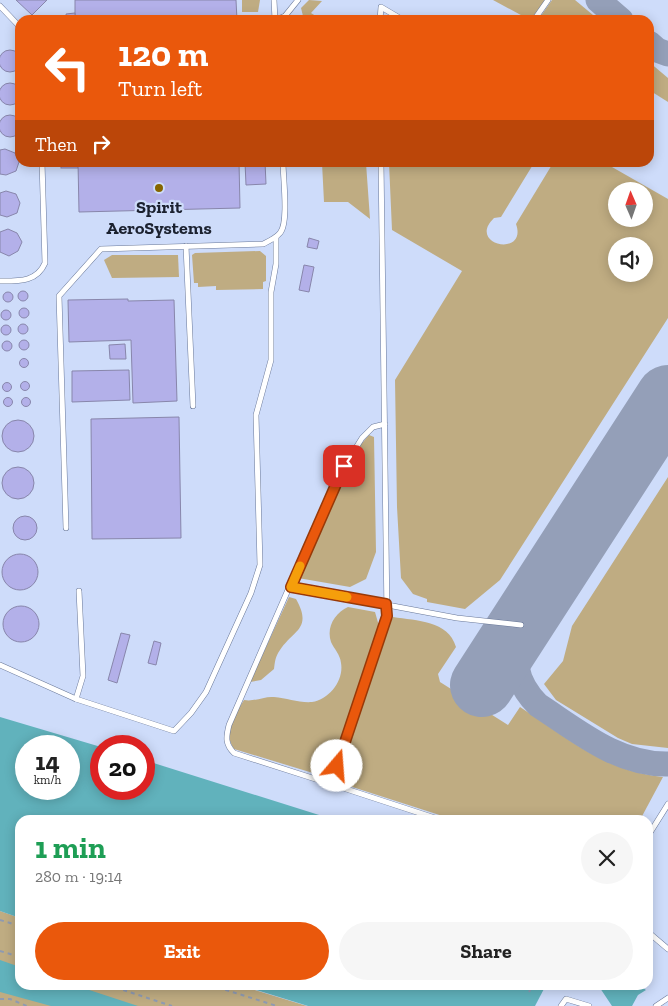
<!DOCTYPE html>
<meta charset="utf-8">
<style>
body{margin:0;font-family:"Zilla Slab",serif;background:#f6f6f6;color:#222;height:100vh;display:flex;flex-direction:column;font-size:19px;white-space:nowrap}
*{box-sizing:border-box;margin:0}
p{font-size:16px;color:#767676}
.icon{flex:none;width:28px;height:28px;fill:none;stroke:currentColor;stroke-width:2;stroke-linecap:round;stroke-linejoin:round}
.map{position:relative;flex:1;overflow:hidden}
.drawer{position:absolute;left:15px;top:815px;width:638px;height:175px;display:flex;flex-direction:column;background:#fff;border-radius:15px;box-shadow:0 2px 12px #0003}
.drawer>*{flex:none}
.hud{position:absolute;left:15px;top:15px;width:639px;height:152px;border-radius:15px;box-shadow:0 2px 12px #0003;background:#ea580c;color:#fff;overflow:hidden}
.needle{width:32px;rotate:358deg}
.buttons{position:absolute;left:608px;top:182px;display:grid;gap:10px}
.buttons a{display:grid;place-items:center;width:45px;height:45px;border-radius:50%;background:#fff;box-shadow:0 2px 12px #0003;font-size:25px}
.speed{position:absolute;left:15px;top:735px;display:flex;gap:10px;font-size:25px;font-weight:700;text-align:center}
.speed>*{display:grid;place-content:center;width:65px;height:65px;border-radius:50%;background:#fff;box-shadow:0 2px 12px #0003;line-height:1}
.speed small{font-size:12px;font-weight:400}
.speed .limit{border:8px solid #d22;background:#fff;color:#111}
.pin{position:absolute;display:grid;place-items:center;width:42px;height:42px;color:#fff;margin:-21px;border-radius:10px;box-shadow:0 2px 8px #0006}
.me{position:absolute;width:55px;margin:-28px;rotate:18deg;stroke-linejoin:round;filter:drop-shadow(0 0 4px #0008)}
.turn{display:flex;align-items:center;gap:18px;height:105px;padding:0 20px;font-size:22px}
.turn .icon{width:65px;height:65px;stroke-width:2.5}
.turn b{display:block;font-size:35px;line-height:42px}
.then{display:flex;align-items:center;height:48px;padding:0 20px;background:#0003;gap:10px;font-size:19px}
.round{display:grid;place-items:center;flex:none;width:52px;height:52px;border-radius:26px;background:#f6f6f6}
.overview{display:flex;align-items:center;justify-content:space-between;height:85px;padding:0 20px}
h1{font-size:30px;font-weight:700;line-height:38px;color:#1e9e55}
.primary-button{display:flex;gap:10px;margin-top:auto;padding:10px 20px}
.primary-button a{flex:1;height:58px;border-radius:30px;background:#ea580c;color:#fff;font-size:20px;font-weight:700;line-height:58px;text-align:center}
.primary-button a+a{background:#f6f6f6;color:#222}
.map>svg:first-child{display:block}
</style>
<div class="map">
<svg width="668" height="1006" viewBox="0 0 668 1006">
<rect width="100%" height="100%" fill="#cedcfa"/>
<g fill="#bfac82" fill-rule="evenodd">
<polygon points="242,0 260,0 258,12 242,12"/>
<polygon points="309,0 322,1 311,13 322,20 304,20 301,8"/>
<polygon points="493,0 546,0 530,20"/>
<polygon points="552,0 575,0 599,20 538,20"/>
<polygon points="649,62 668,78 668,102 649,90"/>
<polygon points="322,163 366,163 370,219 348,202 324,202"/>
<path d="M389,163H534L501,217L494,218C466,245 528,258 516,224L553,163H605L668,199V318L500,580L465,609L427,602V599L413,594L401,578L397,507L395,380L462,271L392,230ZM616,191H644V219H616ZM616,246H644V274H616Z"/>
<polygon points="260,251 266,256 266,281 263,282 263,289 216,290 216,286 198,287 198,283 194,283 192,255 195,253"/>
<polygon points="112,255 178,255 179,277 112,278 104,260"/>
<path d="M369,435L374,437L376,552L366,579L350,587L298,578C318,530 333,474 369,435Z"/>
<polygon points="668,477 668,748 632,744 618,738 556,700 544,684 563,661 572,626"/>
<path d="M289,597L296,599C313,629 293,630 280,650C275,657 275,662 274,669L261,680L250,682Z"/>
<path d="M348,607L375,612L379,626L332,764L323,773H313L234,749C222,732 235,715 244,700C255,702 264,696 274,697C287,698 299,703 312,702C330,699 344,680 341,663C340,654 334,649 331,642C326,627 335,613 348,607Z"/>
<path d="M393,617C417,621 448,620 456,647L438,674L440,682L508,725L520,707C568,738 604,771 663,777L640,820H455L343,784L339,775L341,766L382,642Z"/>
<polygon points="0,911 20,918 20,985 239,985 307,1006 0,1006"/>
</g>
<g fill="#61b2bc" fill-rule="evenodd">
<path d="M0,717L101,747V789H144V760L335,820H20V918L0,911ZM26,746H69V789H26Z"/>
<polygon points="0,960 20,967 20,985 74,985 138,1006 51,1006 0,992"/>
<polygon points="240,985 546,985 535,1006 308,1006"/>
<polygon points="598,985 639,985 646,990 638,995 632,1006 612,1006"/>
</g>
<g fill="none" stroke-linecap="round" stroke-linejoin="round">
<g stroke="#949fb8" stroke-width="25">
<polyline points="598,0 621,20"/>
<polyline points="649,43 657,50 668,54"/>
<polyline points="644,436 668,412"/>
<path d="M521,625C512,656 514,681 538,705C578,731 618,765 668,764"/>
</g>
<polyline stroke="#949fb8" stroke-width="64" points="482,685 668,397"/>
</g>
<g fill="#b3b0e9" stroke="#8886ab">
<polygon points="16,0 47,0 32,15"/>
<polygon points="75,0 236,0 237,20 75,20"/>
<polygon points="75,13 75,20 67,20 66,14"/>
<circle cx="10" cy="61" r="11"/>
<circle cx="10" cy="94" r="11"/>
<circle cx="10" cy="126" r="11"/>
<polygon points="5,149 15,153 19,162 16,171 6,175 0,174 0,150"/>
<rect x="61" y="162" width="17" height="6"/>
<polygon points="78,162 239,162 240,208 79,212"/>
<polygon points="245,162 265,162 266,184 246,185"/>
<polygon points="6,191 16,194 20,203 17,213 7,217 0,215 0,193"/>
<polygon points="8,229 17,233 22,242 18,251 9,256 0,252 0,232"/>
<polygon points="309,238 319,241 317,249 307,247"/>
<polygon points="304,265 314,267 309,292 299,290"/>
<circle cx="23" cy="296" r="5"/>
<circle cx="8" cy="297" r="5"/>
<polygon points="128,299 128,301 174,300 177,401 133,403 131,340 69,342 68,300"/>
<circle cx="24" cy="313" r="5"/>
<circle cx="6" cy="315" r="5"/>
<circle cx="23" cy="329" r="5"/>
<circle cx="6" cy="330" r="5"/>
<circle cx="24" cy="345" r="5"/>
<circle cx="7" cy="346" r="5"/>
<polygon points="125,344 126,359 110,359 109,345"/>
<circle cx="24" cy="363" r="4.5"/>
<polygon points="129,370 130,400 72,402 72,371"/>
<circle cx="25" cy="386" r="4.5"/>
<circle cx="7" cy="387" r="4.5"/>
<circle cx="26" cy="402" r="4.5"/>
<circle cx="8" cy="402" r="4.5"/>
<polygon points="179,417 181,538 92,539 91,419"/>
<circle cx="18" cy="436" r="16"/>
<circle cx="18" cy="483" r="16"/>
<circle cx="25" cy="528" r="12"/>
<circle cx="20" cy="572" r="18"/>
<circle cx="21" cy="624" r="18"/>
<polygon points="121,633 130,635 117,683 108,680"/>
<polygon points="154,641 161,643 156,665 148,663"/>
</g>
<g fill="none" stroke-linecap="round" stroke-linejoin="round">
<defs>
<g id="service">
<polyline points="274,0 275,20"/>
<polyline points="0,6 20,27"/>
<polyline points="276,20 285,16 298,0"/>
<polyline points="380,20 381,7 403,20"/>
<polyline points="534,20 548,0"/>
<path d="M381,162L387,616L331,784L234,753C225,744 226,737 229,725L336,480L362,438L373,427L385,424"/>
<polyline points="186,246 193,406"/>
<path d="M0,281C19,281 37,282 45,263L42,162"/>
<path d="M66,528L59,296L101,249L263,244C269,241 276,238 280,233C289,223 283,177 283,162"/>
<polyline points="291,587 457,618 521,625"/>
<polyline points="0,665 76,699 174,731 191,713 206,692 251,593 260,565 256,415 271,360 271,292 276,264 276,237"/>
<polyline points="76,699 83,676 79,591"/>
<polyline points="331,784 441,820"/>
<polyline points="648,836 668,804"/>
<polyline points="648,932 668,949"/>
<polyline points="561,1006 566,999 589,1006"/>
<polyline points="656,1006 668,998"/>
</g>
</defs>
<use href="#service" stroke="#697899" stroke-width="6"/>
<g stroke="#8e9ab2" stroke-width="2" stroke-dasharray="4 4" stroke-linecap="butt">
<polyline points="0,920 20,926"/>
<polyline points="0,951 20,957"/>
<polyline points="108,985 172,1006"/>
<polyline points="210,985 277,1006"/>
<polyline points="529,992 533,985"/>
<polyline points="0,999 10,999 27,1006"/>
</g>
<use href="#service" stroke="#fff" stroke-width="5"/>
</g>
<g fill="none" stroke-linecap="round" stroke-linejoin="round">
<defs>
<polyline id="route" points="337,766 387,616 386,604 291,587 344,466"/>
</defs>
<use href="#route" stroke="#983908" stroke-width="12"/>
<use href="#route" stroke="#ea580c" stroke-width="9"/>
<polyline stroke="#f59e0b" stroke-width="9" points="300,566 291,587 347,597"/>
</g>
<circle fill="#866500" stroke="#cedcfa" stroke-width="2" cx="159" cy="188" r="5"/>
<g text-anchor="middle" dominant-baseline="central" stroke-width="4.5" stroke-linejoin="round" paint-order="stroke">
<g font-size="18" font-weight="bold" fill="#1b212f" stroke="#cedcfa">
<text x="159" y="207">Spirit<tspan x="159" dy="21">AeroSystems</tspan></text>
</g>
</g>
</svg>
<div class="buttons">
<a><svg class="needle" viewBox="-14 -14 28 28"><path d="M0-13l5 13h-10z" fill="#e53935"/><path d="M0 13l5-13h-10z" fill="#767676"/></svg></a>
<a><svg class="icon" aria-label="sound" viewBox="0 0 24 24"><path d="M4 9h4l5-4v14l-5-4H4zM17 9q2 3 0 6"/></svg></a>
</div>
<div class="speed"><div>14<small>km/h</small></div><div class="limit">20</div></div>
<div class="pin" style="left:344px;top:466px;background:#d93025"><svg class="icon" aria-label="arrive" viewBox="0 0 24 24"><path d="M6 21V4h12l-3 4 3 4H6"/></svg></div>
<svg class="me" style="left:337px;top:766px" viewBox="-20 -20 40 40"><circle r="19" fill="#fff"/><path d="M0-13L10 11 0 6-10 11z" fill="#ea580c"/></svg>
<div class="hud">
<div class="turn"><svg class="icon" aria-label="left" viewBox="0 0 24 24"><path d="M17 20v-9H6M10 6l-5 5 5 5"/></svg><div><b>120 m</b>Turn left</div></div>
<div class="then">Then<svg class="icon" aria-label="right" viewBox="0 0 24 24"><path d="M7 20v-9h11M14 6l5 5-5 5"/></svg></div>
</div>
<section class="drawer">
<div class="overview"><div><h1>1 min</h1><p>280 m · 19:14</p></div><a class="round"><svg class="icon" aria-label="close" viewBox="0 0 24 24"><path d="M6 6l12 12M18 6L6 18"/></svg></a></div>
<div class="primary-button"><a>Exit</a><a>Share</a></div>
</section>
</div>
